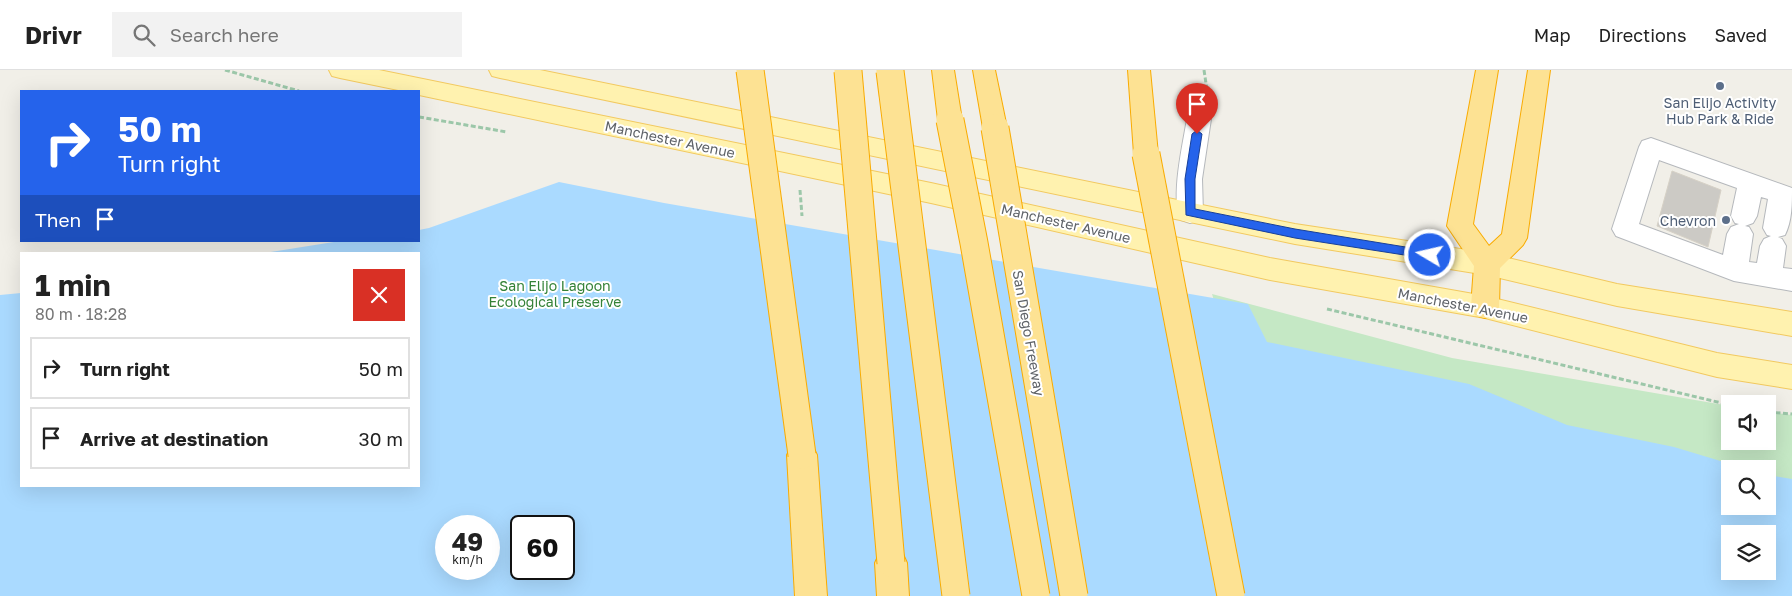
<!DOCTYPE html>
<meta charset="utf-8">
<style>
body{margin:0;font-family:"Golos Text",sans-serif;background:#f2f2f2;color:#222;height:100vh;display:flex;flex-direction:column;font-size:19px;white-space:nowrap}
*{box-sizing:border-box;margin:0}
p{font-size:16px;color:#767676}
.icon{flex:none;width:28px;height:28px;fill:none;stroke:currentColor;stroke-width:2;stroke-linecap:round;stroke-linejoin:round}
.map{position:relative;flex:1;overflow:hidden}
.side{position:absolute;left:20px;top:182px;width:400px;height:235px;display:flex;flex-direction:column;background:#fff;border-radius:0px;box-shadow:0 5px 20px #0002}
.side>*{flex:none}
.hud{position:absolute;left:20px;top:20px;width:400px;height:152px;border-radius:0px;box-shadow:0 5px 20px #0002;background:#2563eb;color:#fff;overflow:hidden}
.buttons{position:absolute;left:1721px;top:325px;display:grid;gap:10px}
.buttons a{display:grid;place-items:center;width:55px;height:55px;border-radius:0px;background:#fff;box-shadow:0 5px 20px #0002;font-size:25px}
.speed{position:absolute;left:435px;top:445px;display:flex;gap:10px;font-size:25px;font-weight:700;text-align:center}
.speed>*{display:grid;place-content:center;width:65px;height:65px;border-radius:50%;background:#fff;box-shadow:0 5px 20px #0002;line-height:1}
.speed small{font-size:12px;font-weight:400}
.speed .limit{border:2px solid #111;border-radius:8px;background:#fff;color:#111}
.pin{position:absolute;display:grid;place-items:center;width:42px;height:42px;color:#fff;margin:-51px -21px;border-radius:50% 50% 50% 0;rotate:-45deg;box-shadow:0 0 5px #0007}
.pin .icon{rotate:45deg}
.me{position:absolute;width:55px;margin:-28px;rotate:279deg;stroke-linejoin:round;filter:drop-shadow(0 0 4px #0008)}
.turn{display:flex;align-items:center;gap:18px;height:105px;padding:0 15px;font-size:22px}
.turn .icon{width:65px;height:65px;stroke-width:2.5}
.turn b{display:block;font-size:35px;line-height:42px}
.then{display:flex;align-items:center;height:48px;padding:0 15px;background:#0003;gap:10px;font-size:19px}
.round{display:grid;place-items:center;flex:none;width:52px;height:52px;border-radius:0px;background:#f2f2f2}
.summary{display:flex;align-items:center;justify-content:space-between;height:85px;padding:0 15px}
h1{font-size:30px;font-weight:700;line-height:38px}
ul{padding:0;list-style:none}
li{display:flex;align-items:center;gap:15px;height:62px;margin:0 10px 8px;padding:0 5px;border:2px solid #e0e0e0;border-radius:0px}
li div{flex:1}
li b{display:block;font-size:19px}
li em{font-style:normal}
header{display:flex;align-items:center;gap:30px;box-sizing:border-box;height:70px;padding:0 25px;background:#fff;border-bottom:1px solid #e0e0e0}
header strong{font-size:24px}
nav{display:flex;gap:28px;margin-inline-start:auto;font-size:18px}
.search{width:350px;height:45px;background:#f2f2f2;display:flex;align-items:center;gap:12px;box-sizing:border-box;padding:0 18px;border-radius:0px;color:#767676;font-size:19px}
.map>svg:first-child{display:block}
</style>
<header>
<strong>Drivr</strong>
<div class="search"><svg class="icon" aria-label="search" viewBox="0 0 24 24"><circle cx="10" cy="10" r="6"/><path d="M15 15l6 6"/></svg>Search here</div>
<nav><a>Map</a><a>Directions</a><a>Saved</a></nav>
</header>
<div class="map">
<svg width="1792" height="526" viewBox="0 0 1792 526">
<rect width="100%" height="100%" fill="#f1efe8"/>
<path fill="#c5e8c5" fill-rule="evenodd" d="M1212,224L1452,288L1730,336V371H1768V342L1792,345V526H1305ZM1730,399H1768V436H1730ZM1730,464H1768V501H1730Z"/>
<path fill="#aadaff" fill-rule="evenodd" d="M559,112L664,133L1248,234L1267,272L1469,314L1567,355L1674,377L1747,399H1730V436H1768V405L1792,409V526H0V225L21,223V416H419V184H258L340,171H419V160L429,158ZM446,456H489V499H446ZM521,456H564V499H521ZM1730,464H1768V501H1730Z"/>
<polygon fill="#cccac5" stroke="#d6d1c6" points="1672,101 1721,120 1708,177 1657,156"/>
<g fill="none" stroke-linecap="round" stroke-linejoin="round">
<defs>
<g id="minor">
<path d="M1199,40L1207,43L1211,49L1202,109L1203,143L1199,150L1190,153L1181,150C1170,129 1183,73 1187,49L1191,43Z"/>
<path d="M1651,68L1792,118C1792,134 1792,151 1785,165L1778,167L1782,169L1786,176L1783,198L1792,199V221L1734,211L1616,166L1612,159L1639,77L1642,71ZM1659,90L1737,118L1731,146L1735,153L1739,154L1731,157L1727,164L1723,185L1639,154ZM1761,127L1768,129L1763,158L1767,165L1771,166L1764,169L1760,176L1757,193L1749,192L1753,164L1749,157L1745,156L1753,153L1757,146Z"/>
</g>
<g id="major">
<polygon points="329,0 379,0 931,113 1270,188 1485,226 1717,283 1792,295 1792,319 1717,307 1485,248 1270,210 931,133 419,25 419,21 403,21 340,8 332,6"/>
<polygon points="489,0 540,0 1295,154 1487,183 1617,214 1792,242 1792,266 1617,236 1487,205 1295,174 500,8 492,6"/>
</g>
<g id="highway">
<polygon points="932,0 954,0 962,50 958,56 950,59 942,56 938,50"/>
<polygon points="973,0 995,0 1007,58 1003,64 995,67 987,64 983,58"/>
<polygon points="1128,0 1150,0 1158,84 1155,90 1146,93 1137,90 1134,84"/>
<polygon points="1476,0 1498,0 1473,154 1489,176 1502,164 1528,0 1550,0 1527,168 1523,175 1500,198 1499,237 1495,245 1485,248 1475,245 1471,237 1474,196 1447,156"/>
<polygon points="802,371 812,375 817,385 827,526 795,526 787,385 792,375"/>
<polygon points="891,478 902,482 907,493 909,526 877,526 875,493 880,482"/>
</g>
</defs>
<use href="#minor" stroke="#b5b8bc" stroke-width="2"/>
<use href="#major" stroke="#f2c960" stroke-width="2"/>
<use href="#highway" stroke="#f9ab00" stroke-width="2"/>
<g stroke="#9cc7a9" stroke-width="3" stroke-dasharray="5 2.5" stroke-linecap="butt">
<polyline points="225,0 299,21"/>
<polyline points="1204,0 1207,20 1205,27"/>
<polyline points="419,47 507,62"/>
<polyline points="800,120 802,146"/>
<polyline points="1327,239 1730,335"/>
<polyline points="1768,342 1792,344"/>
</g>
<use href="#minor" fill="#fff" fill-rule="evenodd"/>
<use href="#major" fill="#fff2af" fill-rule="evenodd"/>
<use href="#highway" fill="#fde293" fill-rule="evenodd"/>
<defs>
<g id="highway-bridge">
<polyline points="750,0 802,385"/>
<polyline points="848,1 891,493"/>
<polyline points="890,1 956,526"/>
<polyline points="950,50 974,173 1036,526"/>
<polyline points="995,58 1074,526"/>
<polyline points="1146,84 1231,526"/>
</g>
</defs>
<use href="#highway-bridge" stroke="#f9ab00" stroke-width="29" stroke-linecap="butt"/>
<use href="#highway-bridge" stroke="#fde293" stroke-width="27"/>
</g>
<polygon fill="#2563eb" stroke="#184099" points="1197,60 1202,64 1195,109 1195,139 1295,159 1430,181 1435,185 1433,188 1430,189 1295,168 1186,145 1185,109 1192,64"/>
<g fill="#5c6f8a" stroke="#fff" stroke-width="2">
<circle cx="1720" cy="16" r="5"/>
<circle cx="1726" cy="150" r="5"/>
</g>
<g text-anchor="middle" dominant-baseline="central" stroke-width="4" stroke-linejoin="round" paint-order="stroke">
<g font-size="14" fill="#4e5e75" stroke="#fff">
<text x="1720" y="32">San Elijo Activity<tspan x="1720" dy="16">Hub Park &amp; Ride</tspan></text>
<text x="1716" y="150" text-anchor="end">Chevron</text>
</g>
<g font-size="14" fill="#5f6368" stroke="#fff">
<text transform="translate(670 69) rotate(12)">Manchester Avenue</text>
<text transform="translate(1066 153) rotate(13)">Manchester Avenue</text>
<text transform="translate(1463 235) rotate(11)">Manchester Avenue</text>
<text transform="translate(1029 263) rotate(80)">San Diego Freeway</text>
</g>
<g font-size="14" fill="#348238" stroke="#fff">
<text x="555" y="215">San Elijo Lagoon<tspan x="555" dy="16">Ecological Preserve</tspan></text>
</g>
</g>
</svg>
<div class="buttons">
<a><svg class="icon" aria-label="sound" viewBox="0 0 24 24"><path d="M4 9h4l5-4v14l-5-4H4zM17 9q2 3 0 6"/></svg></a>
<a><svg class="icon" aria-label="search" viewBox="0 0 24 24"><circle cx="10" cy="10" r="6"/><path d="M15 15l6 6"/></svg></a>
<a><svg class="icon" aria-label="layers" viewBox="0 0 24 24"><path d="M12 4l9 5-9 5-9-5zM3 14l9 5 9-5"/></svg></a>
</div>
<div class="speed"><div>49<small>km/h</small></div><div class="limit">60</div></div>
<div class="pin" style="left:1197px;top:64px;background:#d93025"><svg class="icon" aria-label="arrive" viewBox="0 0 24 24"><path d="M6 21V4h12l-3 4 3 4H6"/></svg></div>
<svg class="me" style="left:1430px;top:185px" viewBox="-20 -20 40 40"><circle r="17" fill="#2563eb" stroke="#fff" stroke-width="3"/><path d="M0-11L8 9 0 5-8 9z" fill="#fff"/></svg>
<div class="hud">
<div class="turn"><svg class="icon" aria-label="right" viewBox="0 0 24 24"><path d="M7 20v-9h11M14 6l5 5-5 5"/></svg><div><b>50 m</b>Turn right</div></div>
<div class="then">Then<svg class="icon" aria-label="arrive" viewBox="0 0 24 24"><path d="M6 21V4h12l-3 4 3 4H6"/></svg></div>
</div>
<section class="side">
<div class="summary"><div><h1>1 min</h1><p>80 m · 18:28</p></div><a class="round" style="background:#d93025;color:#fff"><svg class="icon" aria-label="close" viewBox="0 0 24 24"><path d="M6 6l12 12M18 6L6 18"/></svg></a></div>
<ul>
<li><svg class="icon" aria-label="right" viewBox="0 0 24 24"><path d="M7 20v-9h11M14 6l5 5-5 5"/></svg><div><b>Turn right</b></div><em>50 m</em></li>
<li><svg class="icon" aria-label="arrive" viewBox="0 0 24 24"><path d="M6 21V4h12l-3 4 3 4H6"/></svg><div><b>Arrive at destination</b></div><em>30 m</em></li>
</ul>
</section>
</div>
